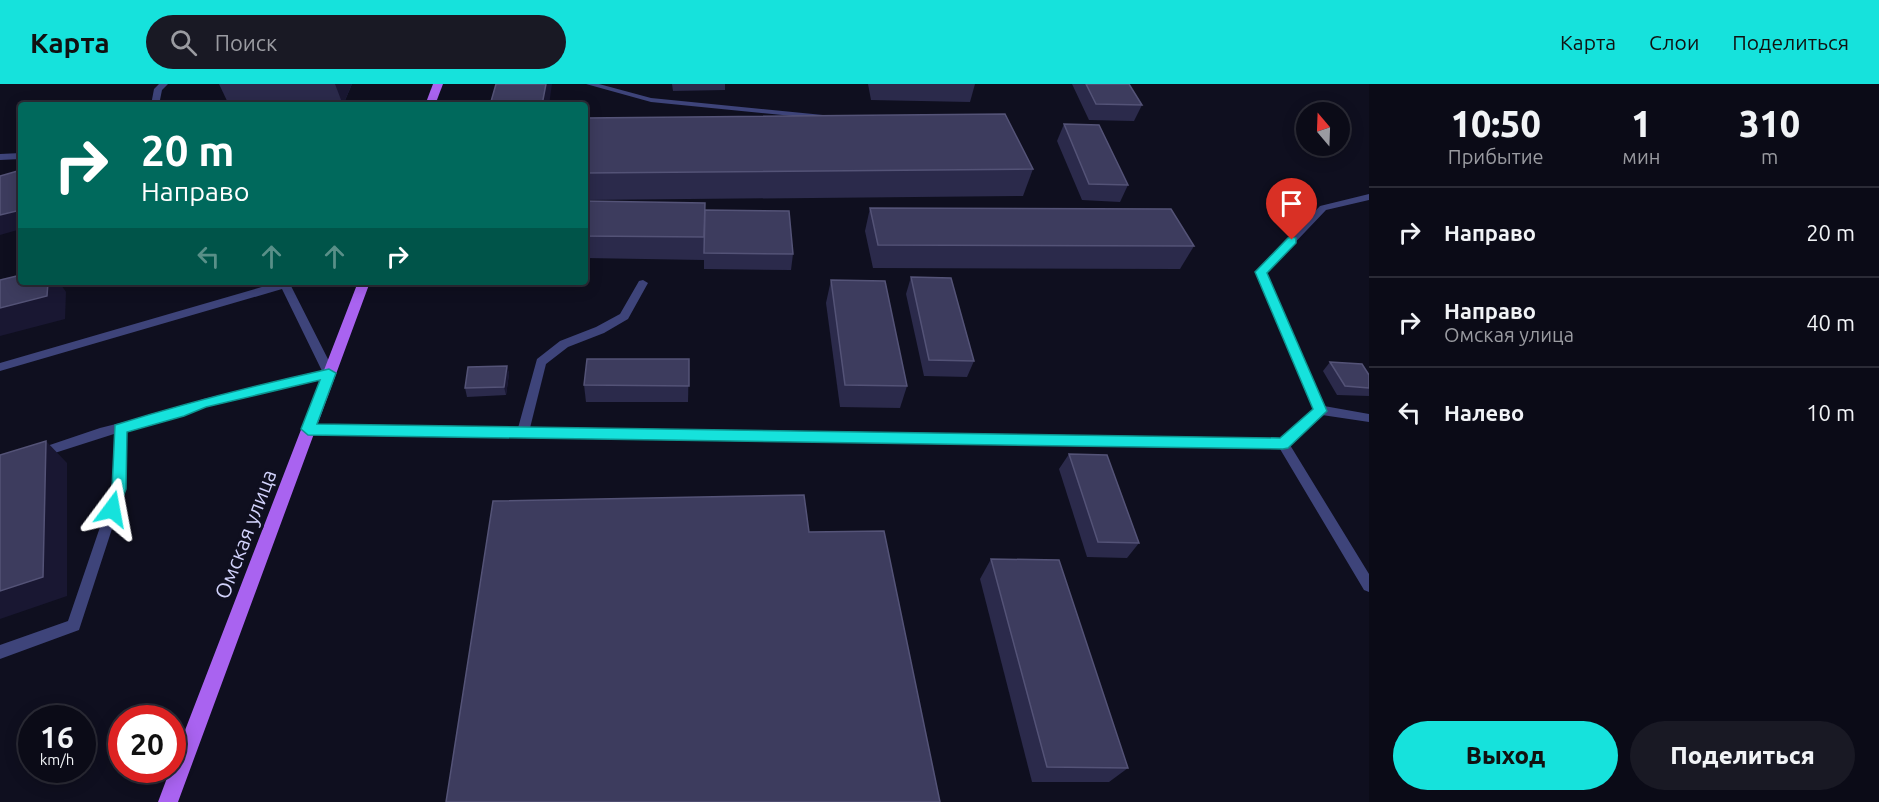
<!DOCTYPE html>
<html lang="ru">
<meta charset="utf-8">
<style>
body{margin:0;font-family:Ubuntu,sans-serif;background:#191924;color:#f1f3f6;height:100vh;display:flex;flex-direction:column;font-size:22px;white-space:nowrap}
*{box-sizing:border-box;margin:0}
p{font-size:20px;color:#9a9ba1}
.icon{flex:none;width:33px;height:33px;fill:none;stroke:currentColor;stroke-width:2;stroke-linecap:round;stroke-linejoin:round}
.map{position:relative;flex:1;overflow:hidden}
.details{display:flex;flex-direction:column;background:#0b0b17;width:510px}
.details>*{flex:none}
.guide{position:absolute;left:18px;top:18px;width:570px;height:183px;border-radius:6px;box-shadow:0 3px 15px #0003,0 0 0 2px #2b2b36;background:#00695c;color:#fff;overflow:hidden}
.needle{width:39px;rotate:341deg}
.buttons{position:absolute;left:1296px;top:18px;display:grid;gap:12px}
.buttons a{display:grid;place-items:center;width:54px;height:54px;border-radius:50%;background:#0b0b17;box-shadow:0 3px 15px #0003,0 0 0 2px #2b2b36;font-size:30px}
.speed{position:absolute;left:18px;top:621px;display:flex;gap:12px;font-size:30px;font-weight:700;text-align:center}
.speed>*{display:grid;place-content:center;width:78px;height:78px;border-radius:50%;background:#0b0b17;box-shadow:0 3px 15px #0003,0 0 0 2px #2b2b36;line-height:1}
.speed small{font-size:15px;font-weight:400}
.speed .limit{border:9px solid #d22;background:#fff;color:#111}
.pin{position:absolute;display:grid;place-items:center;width:51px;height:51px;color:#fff;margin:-62px -26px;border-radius:50% 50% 50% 0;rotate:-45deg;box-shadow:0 0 6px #0007}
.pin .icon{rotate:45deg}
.me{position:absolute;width:66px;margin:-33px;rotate:13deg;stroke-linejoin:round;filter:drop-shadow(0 0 4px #0008)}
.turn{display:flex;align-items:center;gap:21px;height:126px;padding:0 24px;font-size:27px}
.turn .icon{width:78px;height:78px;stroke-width:2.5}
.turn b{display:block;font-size:42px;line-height:51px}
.lanes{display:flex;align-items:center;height:57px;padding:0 24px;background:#0003;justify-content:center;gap:30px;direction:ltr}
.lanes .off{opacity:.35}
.eta{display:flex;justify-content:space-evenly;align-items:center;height:102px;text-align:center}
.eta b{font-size:36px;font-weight:800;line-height:42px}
.cta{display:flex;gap:12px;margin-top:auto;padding:12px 24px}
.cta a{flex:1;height:69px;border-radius:36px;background:#16e2dc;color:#111;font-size:24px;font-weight:800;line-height:69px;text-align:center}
.cta a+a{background:#191924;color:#f1f3f6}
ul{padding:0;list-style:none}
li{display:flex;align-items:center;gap:18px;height:90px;padding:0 24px;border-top:2px solid #2b2b36}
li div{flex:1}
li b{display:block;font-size:22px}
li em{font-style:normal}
header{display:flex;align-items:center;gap:36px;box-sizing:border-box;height:84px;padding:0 30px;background:#16e2dc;color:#111}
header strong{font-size:28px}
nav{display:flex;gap:33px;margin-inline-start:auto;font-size:21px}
.search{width:420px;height:54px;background:#191924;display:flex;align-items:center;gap:15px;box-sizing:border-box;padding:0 21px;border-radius:33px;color:#9a9ba1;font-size:22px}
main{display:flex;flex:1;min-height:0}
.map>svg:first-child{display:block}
</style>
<header>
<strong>Карта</strong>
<div class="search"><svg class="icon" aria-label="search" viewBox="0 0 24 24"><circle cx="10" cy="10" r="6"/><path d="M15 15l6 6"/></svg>Поиск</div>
<nav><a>Карта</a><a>Слои</a><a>Поделиться</a></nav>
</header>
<main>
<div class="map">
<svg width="1369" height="718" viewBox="0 0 1369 718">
<rect width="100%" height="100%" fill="#0f0f1f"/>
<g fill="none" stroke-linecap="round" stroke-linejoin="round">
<g fill="#3e447a" fill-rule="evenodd">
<polygon points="159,0 168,0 162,6 159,21 151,21 154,5"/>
<polygon points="586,0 599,0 651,14 823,31 827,33 823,35 651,18"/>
<polygon points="21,69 21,75 0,76 0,70"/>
<polygon points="1369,110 1369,116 1326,126 1266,189 1324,322 1369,330 1369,338 1322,331 1290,361 1369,490 1369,508 1364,506 1280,365 308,350 302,345 308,340 518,344 537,275 560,257 596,243 620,230 639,197 643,196 648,199 628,235 604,249 568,263 546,280 530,344 1280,355 1314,325 1256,188 1320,122"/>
<polygon points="279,198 289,198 335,289 333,292 206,323 179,333 126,347 125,405 79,546 0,575 0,561 68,537 113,405 114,350 39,374 35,372 33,369 35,366 100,344 176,325 203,315 322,287 282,205 0,287 0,279"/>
</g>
<g fill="#a963f0" fill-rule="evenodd">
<polygon points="433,0 443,0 435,21 425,21"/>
<polygon points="358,198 370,198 178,718 158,718 170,686 172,686 172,680"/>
</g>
</g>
<g fill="#2b2a4b">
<polygon points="219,0 352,0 343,21 229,21"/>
<polygon points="672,0 725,0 725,6 673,7"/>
<polygon points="868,0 975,0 970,18 871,16"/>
<polygon points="1072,0 1129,0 1142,21 1134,37 1089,36"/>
<polygon points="585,34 1033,85 1023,112 585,116"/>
<polygon points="1064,40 1128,101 1120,118 1082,116 1057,57"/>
<polygon points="585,117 705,126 793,170 791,186 704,185 704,176 585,174"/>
<polygon points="870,124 1194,162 1180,185 873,184 865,147"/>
<polygon points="911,193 974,277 967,293 924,292 906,210"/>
<polygon points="831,196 907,302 900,324 840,323 826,219"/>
<polygon points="689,275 688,318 586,318 584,301"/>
<polygon points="1330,278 1369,291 1369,312 1337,311 1323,287"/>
<polygon points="507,282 509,290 506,311 467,313 465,304"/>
<polygon points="1069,370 1139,459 1127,474 1087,473 1059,385"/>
<polygon points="991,475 1128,684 1109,698 1032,698 980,495"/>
</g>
<g fill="#191732">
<polygon points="335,0 352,0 343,21"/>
<polygon points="546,0 552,0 549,21 542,21"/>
<polygon points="21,126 21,145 0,151 0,131"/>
<polygon points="48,198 59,198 66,208 65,235 0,252 0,224"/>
<polygon points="507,282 509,290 506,311 504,303"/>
<polygon points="46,357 67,379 67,512 0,535 0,507"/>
</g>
<g fill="#3d3c5e" stroke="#545377" stroke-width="1.5">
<polygon points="496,0 546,0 542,21 490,21"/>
<polygon points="1086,0 1129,0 1142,21 1096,20"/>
<polygon points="1005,30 1033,85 585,89 585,34"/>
<polygon points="1064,40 1099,41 1128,101 1089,100"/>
<polygon points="21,86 21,126 0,131 0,92"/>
<polygon points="585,117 705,119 704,153 585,152"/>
<polygon points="870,124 1171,125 1194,162 878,161"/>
<polygon points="705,126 789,127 793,170 704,169"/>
<polygon points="21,191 21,198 48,198 47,212 0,224 0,196"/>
<polygon points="911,193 951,194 974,277 929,276"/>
<polygon points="831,196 885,197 907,302 845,301"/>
<polygon points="587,275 689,275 689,302 584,301"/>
<polygon points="1330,278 1362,280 1369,291 1369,304 1345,302"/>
<polygon points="507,282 504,303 465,304 468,283"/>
<polygon points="46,357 43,493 0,507 0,371"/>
<polygon points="1069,370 1107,371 1139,459 1098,458"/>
<polygon points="804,411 809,448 884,447 940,718 446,718 493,417"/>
<polygon points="991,475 1059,476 1128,684 1047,683"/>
</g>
<path fill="#16e2dc" stroke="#0e938f" stroke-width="1.5" d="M1292,153L1296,154V159L1267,189L1327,327L1288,364L1283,365L308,351L301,345L320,296L206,323L184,332L127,348L126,405L117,429H107L105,425L112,405L115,341C186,319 257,301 329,285L336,289L317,340L1280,354L1313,325L1255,188L1288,154Z"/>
<g text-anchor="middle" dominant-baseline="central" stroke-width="6" stroke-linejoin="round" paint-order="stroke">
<g font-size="21" fill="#d1d2fb" stroke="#0f0f1f">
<text transform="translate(245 450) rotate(-69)">Омская улица</text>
</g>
</g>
</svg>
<div class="buttons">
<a><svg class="needle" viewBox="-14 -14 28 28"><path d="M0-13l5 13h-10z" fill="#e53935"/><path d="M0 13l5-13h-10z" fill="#9a9ba1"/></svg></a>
</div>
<div class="speed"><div>16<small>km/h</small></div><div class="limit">20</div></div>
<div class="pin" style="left:1292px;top:156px;background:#d93025"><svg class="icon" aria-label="arrive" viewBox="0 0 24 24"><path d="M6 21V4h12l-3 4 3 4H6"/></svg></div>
<svg class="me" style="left:112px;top:425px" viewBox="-20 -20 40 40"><path d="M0-17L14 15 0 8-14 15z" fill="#16e2dc" stroke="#fff" stroke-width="4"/></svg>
<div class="guide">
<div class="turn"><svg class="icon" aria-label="right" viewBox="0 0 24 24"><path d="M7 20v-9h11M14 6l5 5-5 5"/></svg><div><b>20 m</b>Направо</div></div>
<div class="lanes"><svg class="icon off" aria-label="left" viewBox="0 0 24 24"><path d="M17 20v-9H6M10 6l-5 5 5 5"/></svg><svg class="icon off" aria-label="ahead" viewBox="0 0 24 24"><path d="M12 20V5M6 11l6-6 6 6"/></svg><svg class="icon off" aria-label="ahead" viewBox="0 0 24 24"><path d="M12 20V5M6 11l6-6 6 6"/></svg><svg class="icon" aria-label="right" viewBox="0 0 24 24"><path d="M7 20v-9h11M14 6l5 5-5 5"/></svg></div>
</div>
</div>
<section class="details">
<div class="eta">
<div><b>10:50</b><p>Прибытие</p></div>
<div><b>1</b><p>мин</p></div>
<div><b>310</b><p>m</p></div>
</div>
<ul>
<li><svg class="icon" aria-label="right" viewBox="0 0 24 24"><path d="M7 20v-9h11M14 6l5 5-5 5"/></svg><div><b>Направо</b></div><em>20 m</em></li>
<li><svg class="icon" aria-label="right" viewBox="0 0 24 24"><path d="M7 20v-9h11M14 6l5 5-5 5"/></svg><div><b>Направо</b><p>Омская улица</p></div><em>40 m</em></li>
<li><svg class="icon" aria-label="left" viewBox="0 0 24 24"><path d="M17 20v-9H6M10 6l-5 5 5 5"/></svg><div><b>Налево</b></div><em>10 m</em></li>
</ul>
<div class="cta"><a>Выход</a><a>Поделиться</a></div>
</section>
</main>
